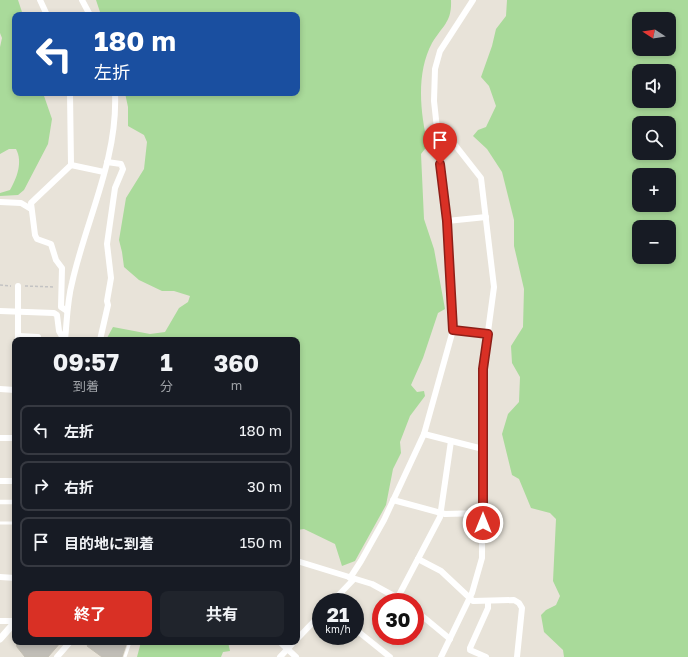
<!DOCTYPE html>
<html lang="ja">
<meta charset="utf-8">
<style>
body{margin:0;font-family:"Golos Text","Noto Sans JP",sans-serif;background:#20242c;color:#f1f3f6;height:100vh;display:flex;flex-direction:column;font-size:15px;white-space:nowrap}
*{box-sizing:border-box;margin:0}
p{font-size:13px;color:#9ea1a6}
.icon{flex:none;width:22px;height:22px;fill:none;stroke:currentColor;stroke-width:2;stroke-linecap:round;stroke-linejoin:round}
.map{position:relative;flex:1;overflow:hidden}
.drawer{position:absolute;left:12px;top:337px;width:288px;height:308px;display:flex;flex-direction:column;background:#171b24;border-radius:8px;box-shadow:0 2px 6px #0003}
.drawer>*{flex:none}
.top-card{position:absolute;left:12px;top:12px;width:288px;height:84px;border-radius:8px;box-shadow:0 2px 6px #0003;background:#1a4fa0;color:#fff;overflow:hidden}
.needle{width:26px;rotate:282deg}
.fabs{position:absolute;left:632px;top:12px;display:grid;gap:8px}
.fabs a{display:grid;place-items:center;width:44px;height:44px;border-radius:8px;background:#171b24;box-shadow:0 2px 6px #0003;font-size:20px}
.speed{position:absolute;left:312px;top:593px;display:flex;gap:8px;font-size:20px;font-weight:700;text-align:center}
.speed>*{display:grid;place-content:center;width:52px;height:52px;border-radius:50%;background:#171b24;box-shadow:0 2px 6px #0003;line-height:1}
.speed small{font-size:10px;font-weight:400}
.speed .limit{border:6px solid #d22;background:#fff;color:#111}
.pin{position:absolute;display:grid;place-items:center;width:34px;height:34px;color:#fff;margin:-41px -17px;border-radius:50% 50% 50% 0;rotate:-45deg;box-shadow:0 0 4px #0007}
.pin .icon{rotate:45deg}
.me{position:absolute;width:44px;margin:-22px;rotate:0deg;stroke-linejoin:round;filter:drop-shadow(0 0 3px #0008)}
.turn{display:flex;align-items:center;gap:14px;height:84px;padding:0 16px;font-size:18px}
.turn .icon{width:52px;height:52px;stroke-width:2.5}
.turn b{display:block;font-size:28px;line-height:34px}
.eta{display:flex;justify-content:space-evenly;align-items:center;height:68px;text-align:center}
.eta b{font-size:24px;font-weight:700;line-height:28px}
.action{display:flex;gap:8px;margin-top:auto;padding:8px 16px}
.action a{flex:1;height:46px;border-radius:8px;background:#d93025;color:#fff;font-size:16px;font-weight:700;line-height:46px;text-align:center}
.action a+a{background:#20242c;color:#f1f3f6}
ul{padding:0;list-style:none}
li{display:flex;align-items:center;gap:12px;height:50px;margin:0 8px 6px;padding:0 8px;border:2px solid #363941;border-radius:8px}
li div{flex:1}
li b{display:block;font-size:15px}
li em{font-style:normal}
.map>svg:first-child{display:block}
</style>
<div class="map">
<svg width="688" height="657" viewBox="0 0 688 657">
<rect width="100%" height="100%" fill="#e8e3d9"/>
<g fill="#a9da9a" fill-rule="evenodd">
<path d="M0,0H18L23,15H15V93H43L52,119L48,144L24,190L18,195L0,196V193L10,190C17,178 23,162 16,149H9L0,154V47L2,38L0,33Z"/>
<path d="M96,0H451C452,22 443,25 432,43C416,73 420,113 428,145L421,154L424,219L434,249L445,309L438,313L423,358L411,385L417,392L424,391L425,396L410,416L400,442L401,453L393,469L386,505L355,561L342,566L335,544L304,529L297,530V340H109L107,338L113,327L150,334L165,332L179,308L188,302L190,296L174,291H162L139,280L124,267L122,252L119,240L126,198L144,169L147,142L144,135L128,126V107L125,93H297V15H101Z"/>
<path d="M507,0H688V657H564L563,650L544,632L541,615L546,610L556,605L560,596L553,581L556,519L550,513L531,508L519,479L512,475L502,434L508,414L519,402L520,377L512,363L511,346L523,327L524,289L514,246V220L502,172L487,149L473,136L478,130L486,127L496,106L489,86L481,77L492,46L496,29L506,16ZM639,19H669V49H639ZM639,71H669V101H639ZM639,123H669V153H639ZM639,175H669V205H639ZM639,227H669V257H639Z"/>
<polygon points="141,642 228,642 230,651 223,652 221,657 137,657"/>
</g>
<g fill="#c0bdb6" stroke="#c3bfb3">
<polygon points="16,642 61,642 48,657 25,657 17,647"/>
<polygon points="90,642 126,642 124,644 126,645 122,657 102,657 87,646"/>
</g>
<g fill="none" stroke-linecap="round" stroke-linejoin="round">
<g stroke="#c3c3c3" stroke-width="1.5" stroke-dasharray="3 2" stroke-linecap="butt">
<polyline points="0,285 11,286"/>
<polyline points="25,286 55,287"/>
</g>
<g stroke="#fff" stroke-width="3">
<polyline points="0,523 15,523"/>
<polyline points="125,657 130,642"/>
</g>
<polyline stroke="#fff" stroke-width="4.5" points="0,502 15,502"/>
<g stroke="#fff" stroke-width="6">
<polyline points="40,0 47,15"/>
<polyline points="82,0 90,15"/>
<polyline points="70,93 71,165 104,172"/>
<polyline points="437,130 452,141 481,178 494,287 483,369 482,558 472,593 441,657"/>
<polyline points="0,202 21,203 31,209"/>
<polyline points="447,221 486,217"/>
<polyline points="0,311 54,313 57,315 59,331 64,340"/>
<polyline points="67,311 61,307 62,268 56,260 51,244 37,239 35,235 31,203 71,165"/>
<polyline points="453,330 488,334"/>
<polyline points="18,336 38,337 38,340"/>
<polyline points="18,340 18,286"/>
<path d="M65,340C67,321 67,302 72,283C86,220 118,159 115,93"/>
<polyline points="100,340 108,305 107,301 111,278 107,244 115,188 123,169 121,164 107,162"/>
<polyline points="0,389 15,390"/>
<polyline points="424,434 483,449"/>
<polyline points="0,438 15,438"/>
<polyline points="0,481 15,481"/>
<polyline points="393,500 445,514 483,513"/>
<polyline points="15,501 15,616"/>
<polyline points="418,559 441,571 473,601 514,600 519,603 522,608 517,657"/>
<polyline points="297,561 372,584 405,602"/>
<polyline points="0,577 15,578"/>
<polyline points="350,578 361,561 384,520 424,434 453,330 447,221 434,101 435,69 440,51 473,0"/>
<polyline points="398,597 440,517 451,441"/>
<polyline points="332,602 354,579"/>
<polyline points="415,610 450,639"/>
<polyline points="0,621 15,621"/>
<polyline points="355,629 390,657"/>
<polyline points="297,639 321,614"/>
<polyline points="280,642 296,657"/>
<polyline points="57,657 70,642"/>
<polyline points="280,657 294,642"/>
<polyline points="486,657 470,650 470,648 488,608 488,602"/>
</g>
<polyline stroke="#fff" stroke-width="7" points="0,639 15,622"/>
</g>
<g fill="none" stroke-linecap="round" stroke-linejoin="round">
<defs>
<polyline id="route" points="440,164 447,221 453,330 488,334 483,369 483,523"/>
</defs>
<use href="#route" stroke="#8d1f18" stroke-width="10"/>
<use href="#route" stroke="#d93025" stroke-width="7"/>
</g>
</svg>
<div class="fabs">
<a><svg class="needle" viewBox="-14 -14 28 28"><path d="M0-13l5 13h-10z" fill="#e53935"/><path d="M0 13l5-13h-10z" fill="#9ea1a6"/></svg></a>
<a><svg class="icon" aria-label="sound" viewBox="0 0 24 24"><path d="M4 9h4l5-4v14l-5-4H4zM17 9q2 3 0 6"/></svg></a>
<a><svg class="icon" aria-label="search" viewBox="0 0 24 24"><circle cx="10" cy="10" r="6"/><path d="M15 15l6 6"/></svg></a>
<a>+</a>
<a>−</a>
</div>
<div class="speed"><div>21<small>km/h</small></div><div class="limit">30</div></div>
<div class="pin" style="left:440px;top:164px;background:#d93025"><svg class="icon" aria-label="arrive" viewBox="0 0 24 24"><path d="M6 21V4h12l-3 4 3 4H6"/></svg></div>
<svg class="me" style="left:483px;top:523px" viewBox="-20 -20 40 40"><circle r="17" fill="#d93025" stroke="#fff" stroke-width="3"/><path d="M0-11L8 9 0 5-8 9z" fill="#fff"/></svg>
<div class="top-card">
<div class="turn"><svg class="icon" aria-label="left" viewBox="0 0 24 24"><path d="M17 20v-9H6M10 6l-5 5 5 5"/></svg><div><b>180 m</b>左折</div></div>
</div>
<section class="drawer">
<div class="eta">
<div><b>09:57</b><p>到着</p></div>
<div><b>1</b><p>分</p></div>
<div><b>360</b><p>m</p></div>
</div>
<ul>
<li><svg class="icon" aria-label="left" viewBox="0 0 24 24"><path d="M17 20v-9H6M10 6l-5 5 5 5"/></svg><div><b>左折</b></div><em>180 m</em></li>
<li><svg class="icon" aria-label="right" viewBox="0 0 24 24"><path d="M7 20v-9h11M14 6l5 5-5 5"/></svg><div><b>右折</b></div><em>30 m</em></li>
<li><svg class="icon" aria-label="arrive" viewBox="0 0 24 24"><path d="M6 21V4h12l-3 4 3 4H6"/></svg><div><b>目的地に到着</b></div><em>150 m</em></li>
</ul>
<div class="action"><a>終了</a><a>共有</a></div>
</section>
</div>
